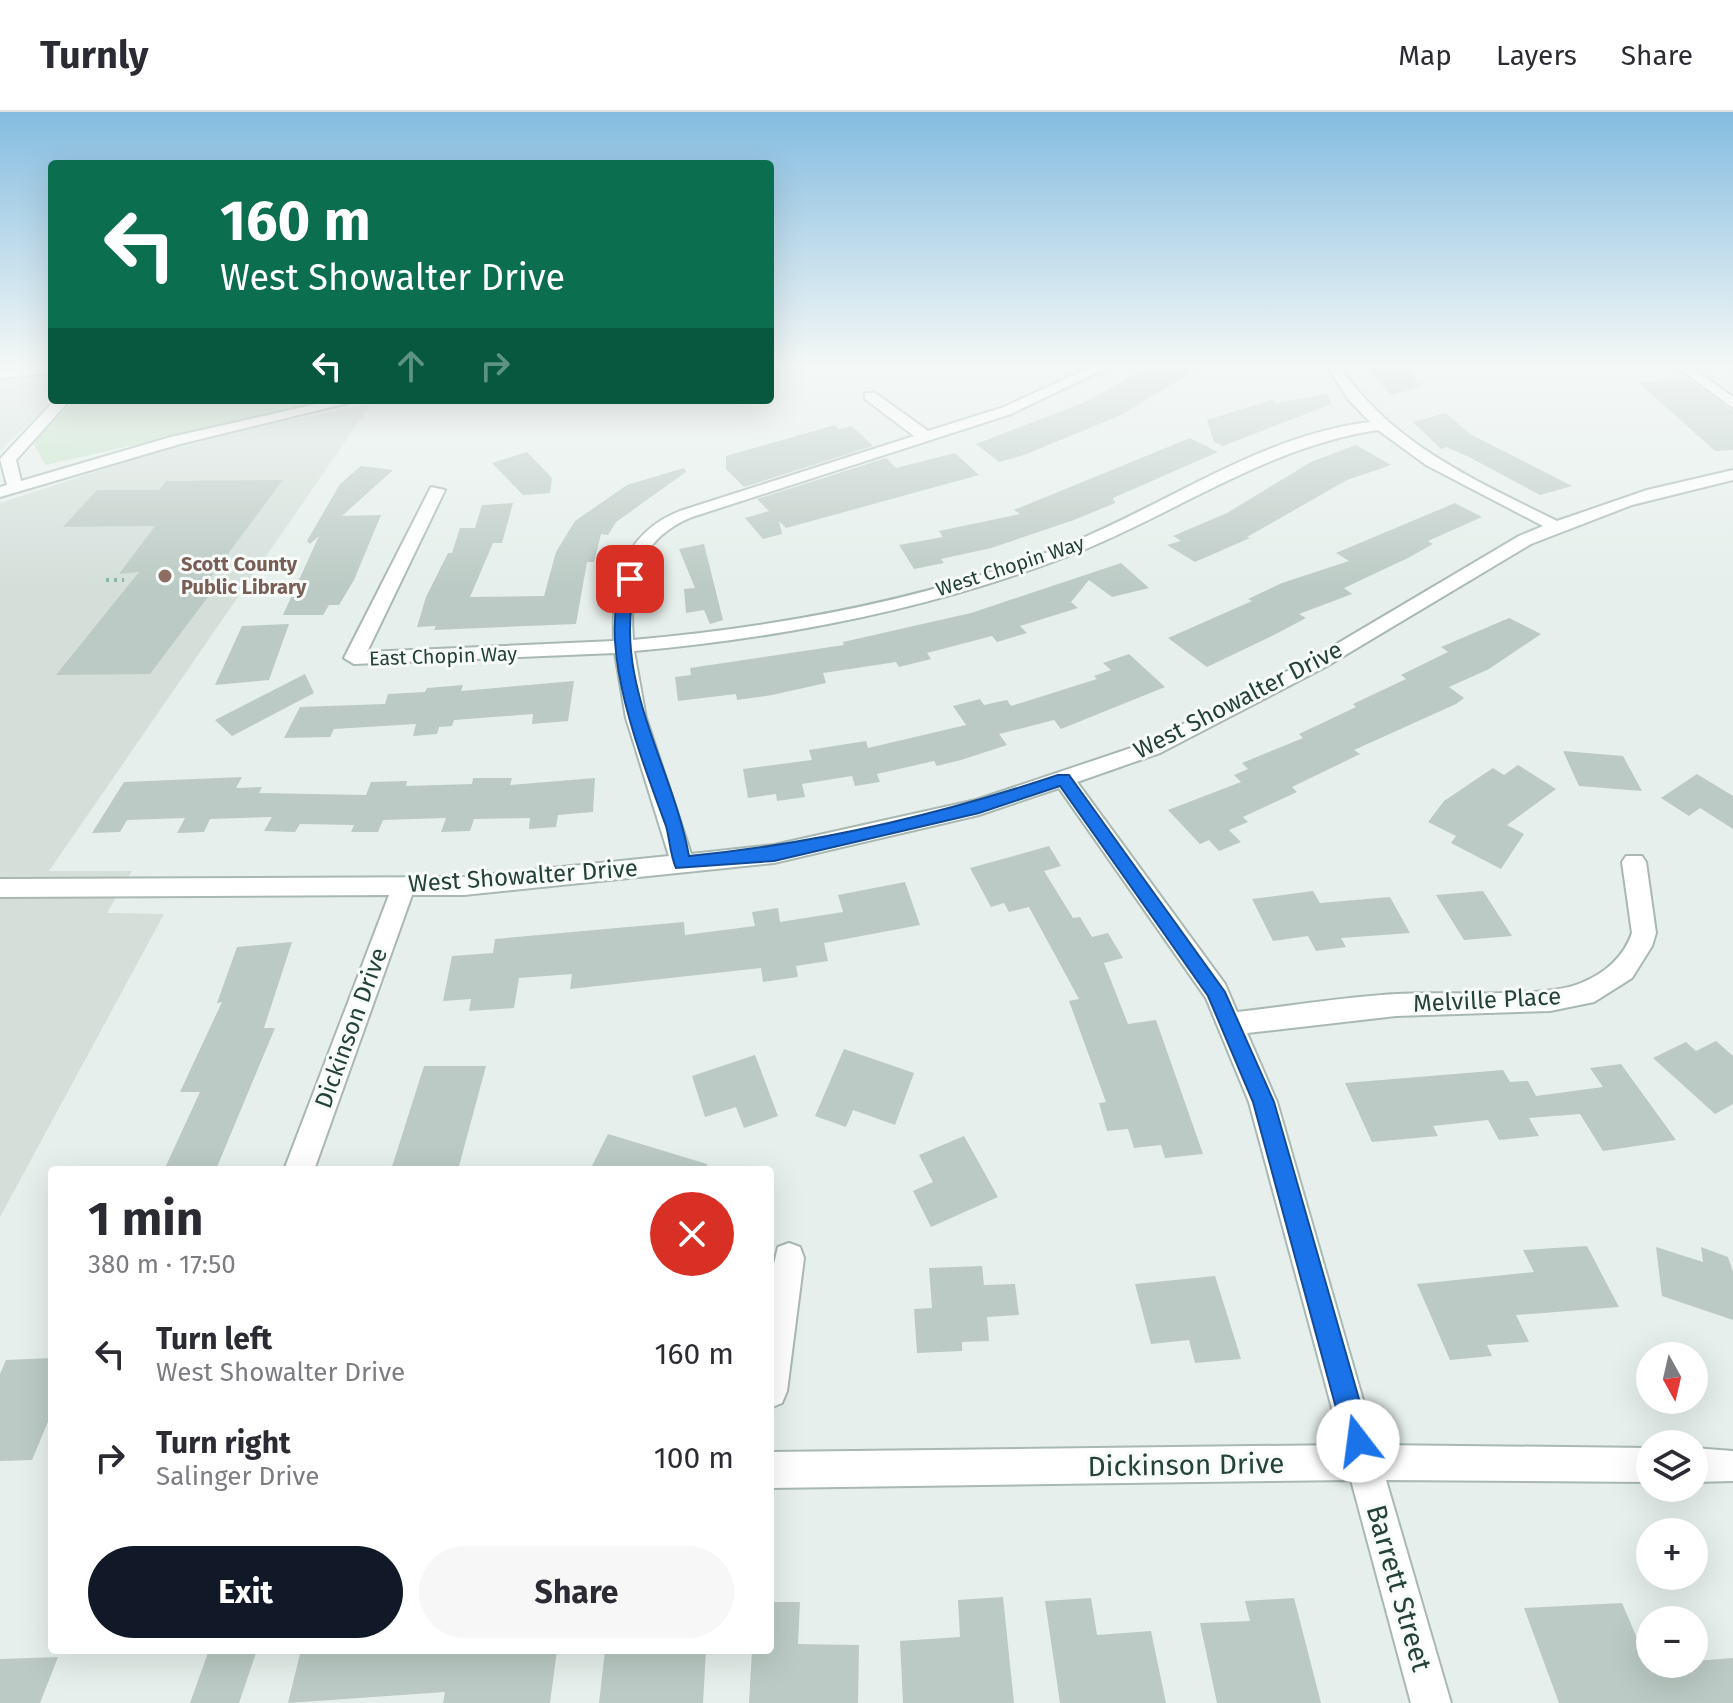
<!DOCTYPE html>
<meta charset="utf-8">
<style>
body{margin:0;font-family:"Fira Sans",sans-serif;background:#f7f7f7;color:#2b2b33;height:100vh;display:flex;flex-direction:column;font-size:30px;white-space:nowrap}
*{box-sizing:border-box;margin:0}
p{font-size:26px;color:#7c7c81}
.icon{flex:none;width:44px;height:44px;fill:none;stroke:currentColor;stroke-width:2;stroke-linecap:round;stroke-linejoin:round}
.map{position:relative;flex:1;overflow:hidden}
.panel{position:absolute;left:48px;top:1054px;width:726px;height:488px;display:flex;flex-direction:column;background:#fff;border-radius:8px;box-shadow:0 8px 32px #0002}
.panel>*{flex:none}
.banner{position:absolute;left:48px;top:48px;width:726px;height:244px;border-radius:8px;box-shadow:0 8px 32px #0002;background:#0b6e4f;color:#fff;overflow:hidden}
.needle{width:52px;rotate:172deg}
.tools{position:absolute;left:1636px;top:1230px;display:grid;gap:16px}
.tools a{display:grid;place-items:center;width:72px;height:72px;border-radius:50%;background:#fff;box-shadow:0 8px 32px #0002;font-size:40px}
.pin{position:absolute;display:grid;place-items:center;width:68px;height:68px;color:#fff;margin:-34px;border-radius:16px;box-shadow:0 4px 12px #0006}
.me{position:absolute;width:88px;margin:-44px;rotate:345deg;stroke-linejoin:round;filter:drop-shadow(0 0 6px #0008)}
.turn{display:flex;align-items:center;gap:28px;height:168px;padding:0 40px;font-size:36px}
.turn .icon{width:104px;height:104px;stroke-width:2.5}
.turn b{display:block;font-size:56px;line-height:68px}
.lanes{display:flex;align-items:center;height:76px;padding:0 40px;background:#0003;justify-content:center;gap:40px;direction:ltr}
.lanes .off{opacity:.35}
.round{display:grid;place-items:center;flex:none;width:84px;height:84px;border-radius:42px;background:#f7f7f7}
.head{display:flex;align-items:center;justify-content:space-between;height:136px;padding:0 40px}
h1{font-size:48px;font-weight:700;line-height:60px}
.action{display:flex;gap:16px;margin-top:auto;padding:16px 40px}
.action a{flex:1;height:92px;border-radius:48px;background:#111827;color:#fff;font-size:32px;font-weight:700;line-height:92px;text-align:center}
.action a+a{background:#f7f7f7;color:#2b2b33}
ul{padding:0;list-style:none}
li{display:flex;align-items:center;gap:24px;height:104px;padding:0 40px}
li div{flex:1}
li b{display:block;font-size:30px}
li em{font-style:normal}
header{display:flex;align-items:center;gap:48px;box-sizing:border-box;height:112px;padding:0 40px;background:#fff;border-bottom:2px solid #e1e1e2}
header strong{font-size:38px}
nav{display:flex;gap:44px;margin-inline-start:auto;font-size:28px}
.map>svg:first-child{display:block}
</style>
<header>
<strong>Turnly</strong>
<nav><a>Map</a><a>Layers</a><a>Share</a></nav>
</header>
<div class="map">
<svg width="1733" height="1591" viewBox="0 0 1733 1591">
<rect width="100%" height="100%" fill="#e6efeb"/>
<g fill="#d4dfda">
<polygon points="0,255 52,255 53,288 0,339"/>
<polygon points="371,292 49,759 132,759 107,801 164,802 0,1105 0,391 199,326"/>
</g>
<polygon fill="#bfe0c8" points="75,288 337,288 45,353 33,330"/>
<g fill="#bbcac4">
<polygon points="1148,255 1201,255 1119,304 1024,343 999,350 976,332 1085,290"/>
<polygon points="1364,255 1407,255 1420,275 1391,283"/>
<polygon points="1687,266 1733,299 1733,338 1715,339 1638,270"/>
<polygon points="1328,282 1331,292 1223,334 1214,330 1207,308 1271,288 1276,291"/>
<polygon points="1446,301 1470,322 1572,374 1540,383 1467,344 1446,335 1441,337 1413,310"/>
<polygon points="835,313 839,317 852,314 873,334 744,375 726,357 726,344"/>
<polygon points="1190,326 1218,340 1113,386 1115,391 1074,408 991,436 941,447 944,451 914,457 899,433 943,425 939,419 1020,402 1014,398"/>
<polygon points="1356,333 1391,353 1347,368 1247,425 1250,426 1195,450 1167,433 1181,429 1173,424 1227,401 1311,350"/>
<polygon points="527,340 552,366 550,381 523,383 492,351"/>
<polygon points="955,341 979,363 786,416 779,409 782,422 763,427 745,406 769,399 757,387 886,346 896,356"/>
<polygon points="361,354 393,358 342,404 381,403 354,468 339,493 329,493 323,503 283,503 319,424 310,432 307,429 340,372"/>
<polygon points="684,356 686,360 616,410 608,423 601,422 594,450 587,450 576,512 434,518 436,514 417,515 426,485 448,441 452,441 460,416 475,416 482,393 513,391 502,431 493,431 470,485 544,484 556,440 575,409 627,373"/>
<polygon points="283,368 201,478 208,485 150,562 56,563 139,460 119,462 155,414 63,415 97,378 159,378 166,369"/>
<polygon points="1455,391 1482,405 1428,429 1433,432 1408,446 1344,476 1352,482 1299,502 1306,506 1276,522 1207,555 1168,526 1252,489 1248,487 1282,471 1349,449 1336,441"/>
<polygon points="704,432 723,508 710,512 704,498 686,501 684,477 695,476 679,437"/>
<polygon points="1121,451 1149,476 1112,485 1089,468 1071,490 1078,496 1020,514 1027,521 997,530 992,524 927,541 931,547 899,555 896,550 823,561 826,571 772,583 737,588 736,582 678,589 675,565 691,563 690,556 844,533 843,530 971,501"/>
<polygon points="1509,506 1541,522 1489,557 1449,575 1464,586 1456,592 1354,638 1360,642 1292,675 1297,680 1243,705 1248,710 1229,718 1241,730 1219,739 1209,728 1200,732 1168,698 1241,670 1234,663 1248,657 1242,651 1303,626 1299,622 1356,595 1353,592 1406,567 1401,563 1448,540 1441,535"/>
<polygon points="289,512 269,568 215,573 242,514"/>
<polygon points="1129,542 1165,575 1061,617 1054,608 999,622 1007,633 961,648 937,654 934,649 877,662 880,670 855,674 852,664 802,672 805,685 777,689 776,682 748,686 743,657 812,648 809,638 866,629 868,636 966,613 953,594 980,587 984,593 1007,588 1011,594 1097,567 1094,564 1111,558 1103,551"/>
<polygon points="305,562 314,581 232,624 215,608"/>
<polygon points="574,569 568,609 532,612 533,602 454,608 452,614 439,615 437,622 413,624 416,612 334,617 330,625 284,626 300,595 385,592 388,582 425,580 427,576 463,573 461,579"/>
<polygon points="1563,639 1623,644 1642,679 1579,674"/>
<polygon points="1518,653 1556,677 1507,713 1524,722 1501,757 1451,731 1456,724 1428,710 1444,689 1493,656 1504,663"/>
<polygon points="1697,662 1733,684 1733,717 1700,696 1689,704 1661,686"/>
<polygon points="242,665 236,676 262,675 259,681 366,683 371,670 407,669 406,674 472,672 473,666 512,666 510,673 595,666 593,700 558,703 556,715 529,717 530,706 474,707 470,719 441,720 446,706 383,708 378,720 351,720 354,713 300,712 295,720 264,719 272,705 210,707 204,720 177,721 185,706 127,708 120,720 92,721 124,670"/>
<polygon points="1049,734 1061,754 1044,759 1073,806 1080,805 1092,825 1108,821 1123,846 1104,851 1128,912 1156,908 1203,1042 1165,1046 1161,1033 1134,1036 1128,1017 1107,1019 1099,991 1106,990 1069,889 1079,887 1029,795 1009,800 1004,791 991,795 970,756"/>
<polygon points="905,770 920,813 824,831 828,849 796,854 798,865 763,870 761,856 570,877 572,862 519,866 514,896 469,899 471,887 443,889 452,844 493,841 495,827 684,810 685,823 755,814 752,800 778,796 780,810 843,800 838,783"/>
<polygon points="1313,779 1320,791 1390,785 1410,821 1341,826 1346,835 1316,839 1308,824 1273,829 1252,787"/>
<polygon points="1483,779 1512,824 1464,828 1436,783"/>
<polygon points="292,830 264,916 275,916 217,1055 164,1058 200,980 180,980 222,890 217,891 237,835"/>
<polygon points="1716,929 1733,944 1733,992 1715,1002 1653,946 1686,930 1696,939"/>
<polygon points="844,937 914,961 895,1013 853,998 846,1015 815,1004"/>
<polygon points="755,943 778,1004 744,1016 736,995 705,1005 692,964"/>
<polygon points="1621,952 1676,1028 1603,1039 1580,1002 1529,1006 1539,1024 1499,1028 1488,1008 1433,1014 1438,1024 1372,1030 1345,971 1503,958 1510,970 1528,969 1536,984 1603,975 1590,956"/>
<polygon points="424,954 486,954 458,1058 391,1058"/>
<polygon points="608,1022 707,1052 706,1058 590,1058"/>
<polygon points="964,1024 998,1085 931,1115 913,1079 933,1070 919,1043"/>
<polygon points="1587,1134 1619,1195 1516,1203 1529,1230 1487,1233 1492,1244 1450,1248 1417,1172 1534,1160 1523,1138"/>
<polygon points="1656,1135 1703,1150 1701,1135 1728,1145 1733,1160 1733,1208 1662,1184"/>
<polygon points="982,1154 984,1173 1015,1172 1019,1203 987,1205 989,1229 962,1230 962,1239 917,1241 914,1197 932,1196 929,1156"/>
<polygon points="1215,1164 1241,1247 1195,1251 1189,1228 1151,1232 1135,1172"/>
<polygon points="52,1246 52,1300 32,1348 0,1349 0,1262 6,1248"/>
<polygon points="1003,1485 1014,1591 903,1591 900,1529 960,1525 958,1488"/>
<polygon points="1091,1486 1097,1523 1151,1519 1166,1591 1060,1591 1045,1489"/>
<polygon points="1294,1486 1321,1591 1217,1591 1200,1511 1250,1509 1245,1489"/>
<polygon points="770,1490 800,1490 798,1532 859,1533 858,1591 749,1591 752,1538 770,1538"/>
<polygon points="1622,1491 1648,1552 1694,1552 1694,1549 1733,1546 1733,1591 1559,1591 1524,1496"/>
<polygon points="209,1538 257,1538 239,1591 190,1591"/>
<polygon points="301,1538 557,1538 550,1591 443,1591 445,1580 288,1591"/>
<polygon points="605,1538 706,1538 703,1591 599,1591"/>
<polygon points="58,1545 40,1591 0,1591 0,1547"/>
</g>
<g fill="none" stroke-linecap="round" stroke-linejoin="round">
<defs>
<g id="minor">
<polygon points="52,255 52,261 0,266 0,258"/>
<path d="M1092,255H1109L1011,302L692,405C636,428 629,472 633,528C779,515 929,488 1066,433C1166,393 1261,323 1370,310L1348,287L1328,255H1340C1393,333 1475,368 1557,409L1647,378L1733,358V368L1632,393L1531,432L1327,554L1160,641L1077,670L1225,872L1237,900C1290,894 1344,885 1397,882C1441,879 1545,887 1581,871C1604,862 1624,845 1632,821L1622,750L1626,744H1642L1646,750L1656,821L1652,834L1632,866L1594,890L1550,899L1396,904L1247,921L1277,990L1376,1333L1650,1336V1370L1386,1368L1451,1591H1411L1351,1368L770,1376V1340L1342,1333L1249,990L1206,886L1059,676L979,703L774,751L464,783H412L314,1058H284L389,783L0,785V767L464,765L669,744L626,606L615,541L354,552L344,546L431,375L445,378L367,540L614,529C612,471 622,422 680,399L914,324L865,287V281H875L928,319L1001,296ZM1378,318L1426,353L1543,414L1519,424L1313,546L1146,631L976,688L774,733L691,742L646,606L634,539C783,526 936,496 1076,441C1178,400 1269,334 1378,318Z"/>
<polygon points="1677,255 1691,255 1733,285 1733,296"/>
<polygon points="55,288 70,288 16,348 21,369 171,325 334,288 360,288 180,332 0,385 0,375 7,373 0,347"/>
<polygon points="789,1131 800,1135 804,1146 787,1279 782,1291 770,1296 770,1169 778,1135"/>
<polygon points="1694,1336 1733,1339 1733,1369 1694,1370"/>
</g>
</defs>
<use href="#minor" stroke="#a8b8b2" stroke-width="4"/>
<polyline stroke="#86b3a5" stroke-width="4" stroke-dasharray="3 5" stroke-linecap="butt" points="106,468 124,468"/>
<use href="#minor" fill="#fff" fill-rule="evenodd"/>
</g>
<linearGradient id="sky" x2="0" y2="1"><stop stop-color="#84bce0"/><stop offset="0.53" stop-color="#f4f8f6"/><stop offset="1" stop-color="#f4f8f6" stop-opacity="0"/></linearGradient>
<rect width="1733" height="477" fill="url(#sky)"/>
<path fill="#1a73e8" stroke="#114b97" stroke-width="2" d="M625,464L637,467C609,565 672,651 689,744C815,732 938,703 1058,663H1069L1225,880L1274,990L1371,1329L1367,1338L1358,1342L1348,1338L1345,1329L1253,990L1208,884L1060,674L979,701L774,749L676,756C670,743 670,728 666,714C643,650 593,529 625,464Z"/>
<circle fill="#8d6e63" stroke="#f7fbf9" stroke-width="3" cx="165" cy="464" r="8"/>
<g text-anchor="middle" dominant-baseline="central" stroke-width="6" stroke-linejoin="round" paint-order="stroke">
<g font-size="20" font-weight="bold" fill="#785e54" stroke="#f7fbf9" text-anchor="start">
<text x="181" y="452">Scott County<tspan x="181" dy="23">Public Library</tspan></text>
</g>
<g font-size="20" fill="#24423a" stroke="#f7fbf9">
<text transform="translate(1010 454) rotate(-18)">West Chopin Way</text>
<text transform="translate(443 544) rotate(-2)">East Chopin Way</text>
</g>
<g font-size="24" fill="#24423a" stroke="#f7fbf9">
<text transform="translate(1238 588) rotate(-27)">West Showalter Drive</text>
<text transform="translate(523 764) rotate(-4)">West Showalter Drive</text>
<text transform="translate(1487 888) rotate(-3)">Melville Place</text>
<text transform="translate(351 916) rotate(-70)">Dickinson Drive</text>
</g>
<g font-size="28" fill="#24423a" stroke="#f7fbf9">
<text transform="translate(1186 1353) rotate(-1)">Dickinson Drive</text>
<text transform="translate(1399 1476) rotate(74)">Barrett Street</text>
</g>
</g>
</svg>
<div class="tools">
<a><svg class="needle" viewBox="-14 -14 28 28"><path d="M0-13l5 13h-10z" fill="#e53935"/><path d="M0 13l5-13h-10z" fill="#7c7c81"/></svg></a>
<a><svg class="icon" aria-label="layers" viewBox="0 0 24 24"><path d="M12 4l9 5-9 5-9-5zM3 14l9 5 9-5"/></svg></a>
<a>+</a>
<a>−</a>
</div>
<div class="pin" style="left:630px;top:467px;background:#d93025"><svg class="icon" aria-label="arrive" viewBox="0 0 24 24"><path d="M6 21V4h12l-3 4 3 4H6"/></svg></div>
<svg class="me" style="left:1358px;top:1329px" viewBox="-20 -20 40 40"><circle r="19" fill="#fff"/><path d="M0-13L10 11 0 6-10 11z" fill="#1a73e8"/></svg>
<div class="banner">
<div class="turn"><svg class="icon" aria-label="left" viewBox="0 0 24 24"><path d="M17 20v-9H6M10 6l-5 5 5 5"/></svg><div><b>160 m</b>West Showalter Drive</div></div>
<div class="lanes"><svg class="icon" aria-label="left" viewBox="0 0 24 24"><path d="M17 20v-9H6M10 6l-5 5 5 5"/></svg><svg class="icon off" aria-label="ahead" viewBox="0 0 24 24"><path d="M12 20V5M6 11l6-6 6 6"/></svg><svg class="icon off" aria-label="right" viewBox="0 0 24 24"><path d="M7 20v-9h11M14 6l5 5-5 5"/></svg></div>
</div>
<section class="panel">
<div class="head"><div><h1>1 min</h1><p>380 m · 17:50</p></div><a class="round" style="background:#d93025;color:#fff"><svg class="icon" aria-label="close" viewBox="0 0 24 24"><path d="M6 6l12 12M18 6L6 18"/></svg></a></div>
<ul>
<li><svg class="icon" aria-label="left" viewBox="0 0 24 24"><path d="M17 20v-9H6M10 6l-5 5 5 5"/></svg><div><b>Turn left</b><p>West Showalter Drive</p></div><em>160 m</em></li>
<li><svg class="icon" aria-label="right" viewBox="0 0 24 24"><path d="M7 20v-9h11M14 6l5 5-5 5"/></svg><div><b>Turn right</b><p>Salinger Drive</p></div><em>100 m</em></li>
</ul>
<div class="action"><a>Exit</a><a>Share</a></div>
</section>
</div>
